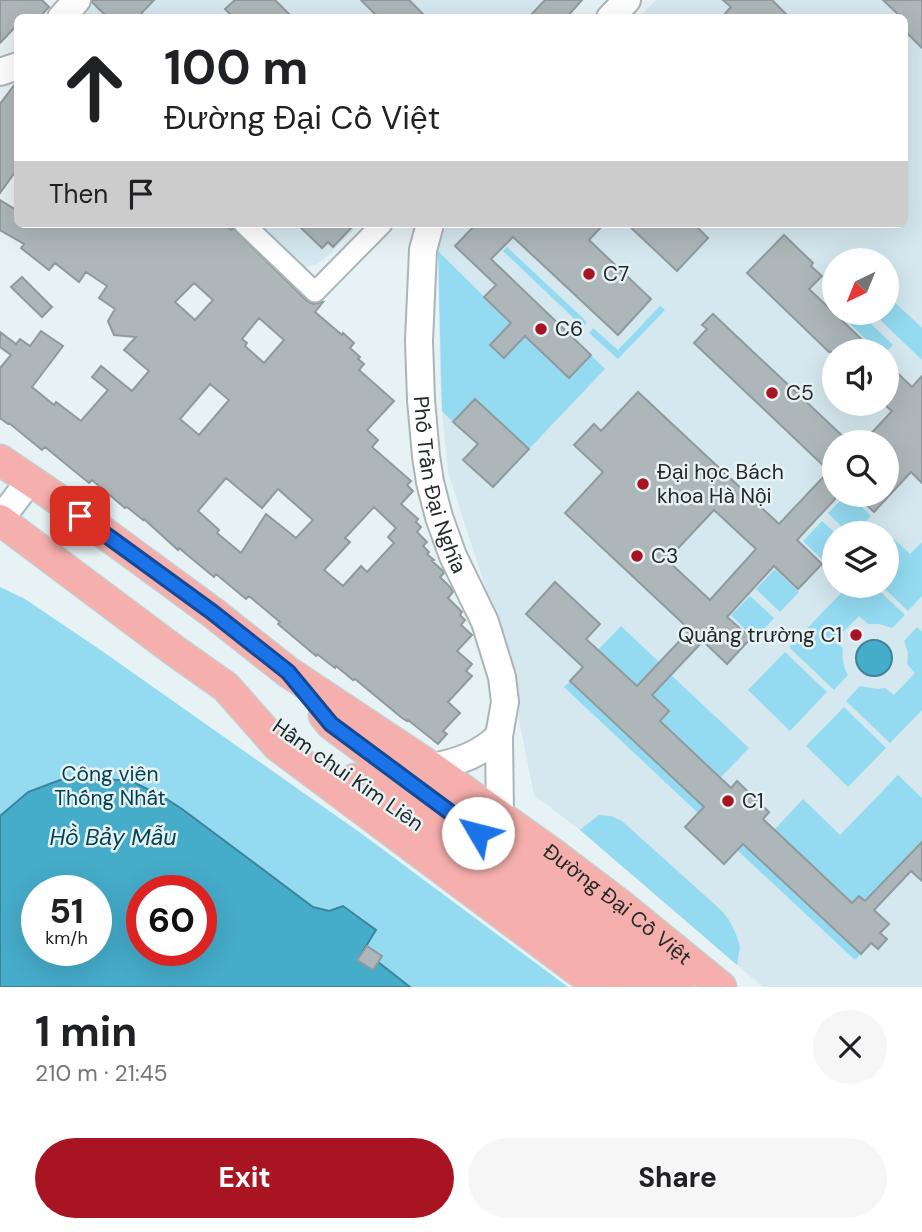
<!DOCTYPE html>
<meta charset="utf-8">
<style>
body{margin:0;font-family:"DM Sans",sans-serif;background:#f6f6f6;color:#202124;height:100vh;display:flex;flex-direction:column;font-size:26px;white-space:nowrap}
*{box-sizing:border-box;margin:0}
p{font-size:23px;color:#757577}
.icon{flex:none;width:38px;height:38px;fill:none;stroke:currentColor;stroke-width:2;stroke-linecap:round;stroke-linejoin:round}
.map{position:relative;height:987px;overflow:hidden}
.panel{display:flex;flex-direction:column;background:#fff;flex:1}
.panel>*{flex:none}
.guide{position:absolute;left:14px;top:14px;width:894px;height:214px;border-radius:10px;box-shadow:0 7px 28px #0002;background:#fff;color:#202124;overflow:hidden}
.needle{width:46px;rotate:223deg}
.controls{position:absolute;left:822px;top:248px;display:grid;gap:14px}
.controls a{display:grid;place-items:center;width:77px;height:77px;border-radius:50%;background:#fff;box-shadow:0 7px 28px #0002;font-size:35px}
.speed{position:absolute;left:21px;top:875px;display:flex;gap:14px;font-size:35px;font-weight:700;text-align:center}
.speed>*{display:grid;place-content:center;width:91px;height:91px;border-radius:50%;background:#fff;box-shadow:0 7px 28px #0002;line-height:1}
.speed small{font-size:18px;font-weight:400}
.speed .limit{border:10px solid #d22;background:#fff;color:#111}
.pin{position:absolute;display:grid;place-items:center;width:60px;height:60px;color:#fff;margin:-30px;border-radius:14px;box-shadow:0 4px 10px #0006}
.me{position:absolute;width:77px;margin:-38px;rotate:307deg;stroke-linejoin:round;filter:drop-shadow(0 0 5px #0008)}
.turn{display:flex;align-items:center;gap:24px;height:147px;padding:0 35px;font-size:32px}
.turn .icon{width:91px;height:91px;stroke-width:2.5}
.turn b{display:block;font-size:49px;line-height:60px}
.then{display:flex;align-items:center;height:66px;padding:0 35px;background:#0003;gap:14px;font-size:26px}
.round{display:grid;place-items:center;flex:none;width:74px;height:74px;border-radius:37px;background:#f6f6f6}
.summary{display:flex;align-items:center;justify-content:space-between;height:119px;padding:0 35px}
h1{font-size:42px;font-weight:700;line-height:52px}
.action{display:flex;gap:14px;margin-top:auto;padding:14px 35px}
.action a{flex:1;height:80px;border-radius:42px;background:#a91423;color:#fff;font-size:28px;font-weight:700;line-height:80px;text-align:center}
.action a+a{background:#f6f6f6;color:#202124}
.map>svg:first-child{display:block}
</style>
<div class="map">
<svg width="922" height="987" viewBox="0 0 922 987">
<rect width="100%" height="100%" fill="#e7f2f5"/>
<g fill="#d5e8ef" fill-rule="evenodd">
<polygon points="96,0 582,0 566,18 79,18"/>
<path d="M656,0H922V987H763L580,830L534,795L504,645L448,472L443,422L440,381L438,237L450,224H905V18L639,17ZM835,261H887V313H835ZM835,352H887V404H835ZM835,443H887V495H835ZM835,534H887V586H835Z"/>
<polygon points="250,224 360,224 323,260 315,265 301,268"/>
</g>
<g fill="#94dbf2" fill-rule="evenodd">
<polygon points="507,247 587,322 583,327 503,251"/>
<polygon points="438,251 511,323 490,344 504,357 525,336 569,378 591,355 605,369 529,449 475,399 453,422 442,411"/>
<polygon points="887,295 922,328 922,360 873,313 887,313"/>
<polygon points="660,306 665,310 618,359 589,333 593,328 618,350"/>
<polygon points="839,313 860,313 893,345 886,352 879,352"/>
<polygon points="846,495 850,495 871,516 855,534 849,534 828,513"/>
<polygon points="822,521 836,534 835,555 827,564 803,541"/>
<polygon points="894,539 910,554 922,542 922,596 908,611 882,586 887,586 887,545"/>
<polygon points="775,569 799,592 780,612 756,589"/>
<path d="M848,586H874L905,615L892,628L879,624H868L859,616L835,640L843,648C842,658 843,666 848,675L834,690L789,647Z"/>
<path d="M0,587L25,599L102,651L362,834L568,987H0ZM37,891H96V950H37ZM142,891H201V950H142Z"/>
<polygon points="750,596 774,618 755,639 731,615"/>
<polygon points="621,626 660,663 637,686 598,650"/>
<polygon points="917,627 922,632 922,710 890,743 846,701 860,686 878,689 885,688 894,695 915,673 907,664 908,653 904,641"/>
<polygon points="785,652 827,692 790,731 748,690"/>
<polygon points="671,675 749,748 720,778 660,721 652,695"/>
<polygon points="570,681 704,807 698,813 564,687"/>
<polygon points="844,707 886,748 848,787 806,746"/>
<polygon points="898,775 922,798 922,842 865,901 859,896 852,903 774,830 803,799 840,835"/>
<polygon points="599,815 611,816 622,821 722,911 729,920 736,934 740,947 737,965 580,830"/>
<polygon points="743,844 861,954 855,960 737,850"/>
</g>
<g fill="#45acca" stroke="#3b849a" stroke-width="2" fill-rule="evenodd">
<circle cx="874" cy="658" r="18"/>
<path d="M90,778L131,781L162,796L182,809L313,907L329,911L343,906L376,930L358,959L378,962L410,987H0V816L28,792L60,780ZM37,891H96V950H37ZM142,891H201V950H142Z"/>
</g>
<g fill="#adb7ba" stroke="#90999d" stroke-width="2" fill-rule="evenodd">
<polygon points="0,0 42,0 49,7 39,18 18,18 18,24 0,43"/>
<polygon points="92,0 154,0 137,18 108,18 92,2"/>
<polygon points="235,0 275,0 293,18 234,18 225,9"/>
<polygon points="361,0 409,0 427,18 379,18"/>
<polygon points="545,0 582,0 566,18 528,18"/>
<polygon points="723,0 772,0 790,18 721,18 731,7"/>
<polygon points="883,0 922,0 922,48 905,31 905,18 902,18"/>
<polygon points="18,83 18,168 0,193 0,104 15,84"/>
<path d="M0,200L18,211V224H223L231,230L233,228L307,301L313,304L323,302L315,312L342,335L343,333L354,343L350,348L360,357L358,359L364,364L359,370L394,401L367,430L378,440L372,447L411,481L407,485L413,491L401,504L418,519L416,522L421,527L417,532L427,542L423,546L429,552L427,554L434,560L432,561L443,571L444,573L440,577L450,587L453,592L448,598L462,612L460,615L465,620L461,625L472,635L457,651L472,664L466,671L472,676L448,702L460,713L443,731L447,734L438,744L408,720L407,721L402,718L355,679L353,680L336,666L335,668L317,654L316,656L278,624L280,622L249,596L246,599L216,574L214,577L179,548L178,550L144,519L143,520L127,507L125,508L92,480L89,483L45,447L42,450L9,423L8,424L0,418V368L11,355L0,347V332L16,344L20,339L30,346L41,331L63,346L32,387L54,405L56,402L81,421L108,390L92,377L101,366L132,391L149,371L124,350L136,337L114,335L108,321L115,309L99,298L107,286L86,272L79,282L55,263L49,270L21,248L24,244L0,230ZM194,283L213,300L195,320L175,302ZM259,318L284,340L264,363L245,346L247,343L242,339ZM210,384L229,400L199,435L180,419ZM226,478L262,508L278,489L313,520L296,538L266,514L241,553L217,533L219,530L198,511ZM374,507L396,528L388,537L394,543L367,572L361,566L343,586L324,570L350,542L345,538Z"/>
<polygon points="297,224 355,224 333,247 328,242 322,248"/>
<polygon points="476,224 604,224 589,240 651,299 618,335 513,237 491,259 591,355 569,378 525,336 504,358 490,345 511,323 484,297 496,285 455,246"/>
<polygon points="627,224 694,224 708,238 677,271"/>
<polygon points="784,235 813,263 811,266 822,276 809,289 875,352 829,352 747,273"/>
<polygon points="22,277 52,307 42,317 11,287"/>
<path d="M713,314L850,443H835V499L797,540L822,564L798,589L774,566L727,617L751,638L727,664L703,641L652,695L669,711L660,721L731,788L737,781L769,812L763,819L852,903L859,896L865,901L922,842V881L911,871L874,910L889,924L880,933L887,939L878,949L871,943L861,954L743,844L724,864L685,827L704,807L570,681L583,667L526,614L555,582L600,624L586,639L637,686L690,630L565,513L603,472L574,445L594,424L601,431L638,392L779,524L829,471L694,343L707,329L702,325ZM714,510L756,549L710,600L667,560Z"/>
<polygon points="887,363 912,387 922,376 922,483 911,472 874,512 856,495 887,495 887,443 862,443 892,411 887,407"/>
<polygon points="475,399 529,449 493,487 463,460 478,444 453,422"/>
<polygon points="367,946 382,956 373,970 357,960"/>
</g>
<g fill="none" stroke-linecap="round" stroke-linejoin="round">
<defs>
<polyline id="street" points="244,224 315,292 382,224"/>
<g id="secondary">
<polyline points="61,18 77,0"/>
<polyline points="610,18 627,0"/>
<polyline points="0,72 18,66"/>
<path id="s1" d="M430,224L423,250L419,341L421,400L426,456L430,482L439,517L453,556L485,622L502,677L505,702L499,736L500,816"/>
<polyline points="0,520 30,480"/>
<path d="M431,767C457,763 480,755 499,736"/>
</g>
<g id="primary">
<path id="s2" d="M0,460L62,502L212,612L288,672L431,767L549,851L623,907L721,987"/>
<polyline points="0,520 175,651 226,687 278,746 600,987"/>
<polyline points="324,715 331,724 620,939 679,987"/>
<polyline points="355,779 464,857 639,987"/>
</g>
</defs>
<use href="#street" stroke="#abb5b8" stroke-width="23"/>
<use href="#secondary" stroke="#abb5b8" stroke-width="30"/>
<use href="#primary" stroke="#cacbcc" stroke-width="33"/>
<use href="#street" stroke="#fff" stroke-width="19"/>
<use href="#secondary" stroke="#fff" stroke-width="26"/>
<use href="#primary" stroke="#f5afac" stroke-width="30"/>
</g>
<g fill="none" stroke-linecap="round" stroke-linejoin="round">
<defs>
<polyline id="route" points="80,516 212,612 288,672 331,724 478,833"/>
</defs>
<use href="#route" stroke="#114b97" stroke-width="18"/>
<use href="#route" stroke="#1a73e8" stroke-width="12"/>
</g>
<g fill="#a91423" stroke="#e7f2f5" stroke-width="2.5">
<circle cx="589" cy="274" r="7"/>
<circle cx="541" cy="329" r="7"/>
<circle cx="772" cy="393" r="7"/>
<circle cx="643" cy="484" r="7"/>
<circle cx="637" cy="556" r="7"/>
<circle cx="856" cy="635" r="7"/>
<circle cx="728" cy="801" r="7"/>
</g>
<g text-anchor="middle" dominant-baseline="central" stroke-width="5" stroke-linejoin="round" paint-order="stroke">
<g font-size="21" fill="#242829" stroke="#e7f2f5" text-anchor="start">
<text x="603" y="274">C7</text>
<text x="555" y="329">C6</text>
<text x="786" y="393">C5</text>
<text x="657" y="472">Đại học Bách<tspan x="657" dy="24">khoa Hà Nội</tspan></text>
<text x="651" y="556">C3</text>
<text x="842" y="635" text-anchor="end">Quảng trường C1</text>
<text x="742" y="801">C1</text>
</g>
<g font-size="21" fill="#242829" stroke="#e7f2f5">
<text stroke="none"><textPath href="#s1" startOffset="264">Phố Trần Đại Nghĩa</textPath></text>
<text transform="translate(348 775) rotate(35)">Hầm chui Kim Liên</text>
<text stroke="none"><textPath href="#s2" startOffset="761">Đường Đại Cồ Việt</textPath></text>
</g>
<g font-size="21" fill="#003f4f" stroke="#e7f2f5">
<text x="110" y="774">Công viên<tspan x="110" dy="24">Thống Nhất</tspan></text>
</g>
<g font-size="23" font-style="italic" fill="#024353" stroke="#e7f2f5">
<text x="113" y="837">Hồ Bảy Mẫu</text>
</g>
</g>
</svg>
<div class="controls">
<a><svg class="needle" viewBox="-14 -14 28 28"><path d="M0-13l5 13h-10z" fill="#e53935"/><path d="M0 13l5-13h-10z" fill="#757577"/></svg></a>
<a><svg class="icon" aria-label="sound" viewBox="0 0 24 24"><path d="M4 9h4l5-4v14l-5-4H4zM17 9q2 3 0 6"/></svg></a>
<a><svg class="icon" aria-label="search" viewBox="0 0 24 24"><circle cx="10" cy="10" r="6"/><path d="M15 15l6 6"/></svg></a>
<a><svg class="icon" aria-label="layers" viewBox="0 0 24 24"><path d="M12 4l9 5-9 5-9-5zM3 14l9 5 9-5"/></svg></a>
</div>
<div class="speed"><div>51<small>km/h</small></div><div class="limit">60</div></div>
<div class="pin" style="left:80px;top:516px;background:#d93025"><svg class="icon" aria-label="arrive" viewBox="0 0 24 24"><path d="M6 21V4h12l-3 4 3 4H6"/></svg></div>
<svg class="me" style="left:478px;top:833px" viewBox="-20 -20 40 40"><circle r="19" fill="#fff"/><path d="M0-13L10 11 0 6-10 11z" fill="#1a73e8"/></svg>
<div class="guide">
<div class="turn"><svg class="icon" aria-label="ahead" viewBox="0 0 24 24"><path d="M12 20V5M6 11l6-6 6 6"/></svg><div><b>100 m</b>Đường Đại Cồ Việt</div></div>
<div class="then">Then<svg class="icon" aria-label="arrive" viewBox="0 0 24 24"><path d="M6 21V4h12l-3 4 3 4H6"/></svg></div>
</div>
</div>
<section class="panel">
<div class="summary"><div><h1>1 min</h1><p>210 m · 21:45</p></div><a class="round"><svg class="icon" aria-label="close" viewBox="0 0 24 24"><path d="M6 6l12 12M18 6L6 18"/></svg></a></div>
<div class="action"><a>Exit</a><a>Share</a></div>
</section>
